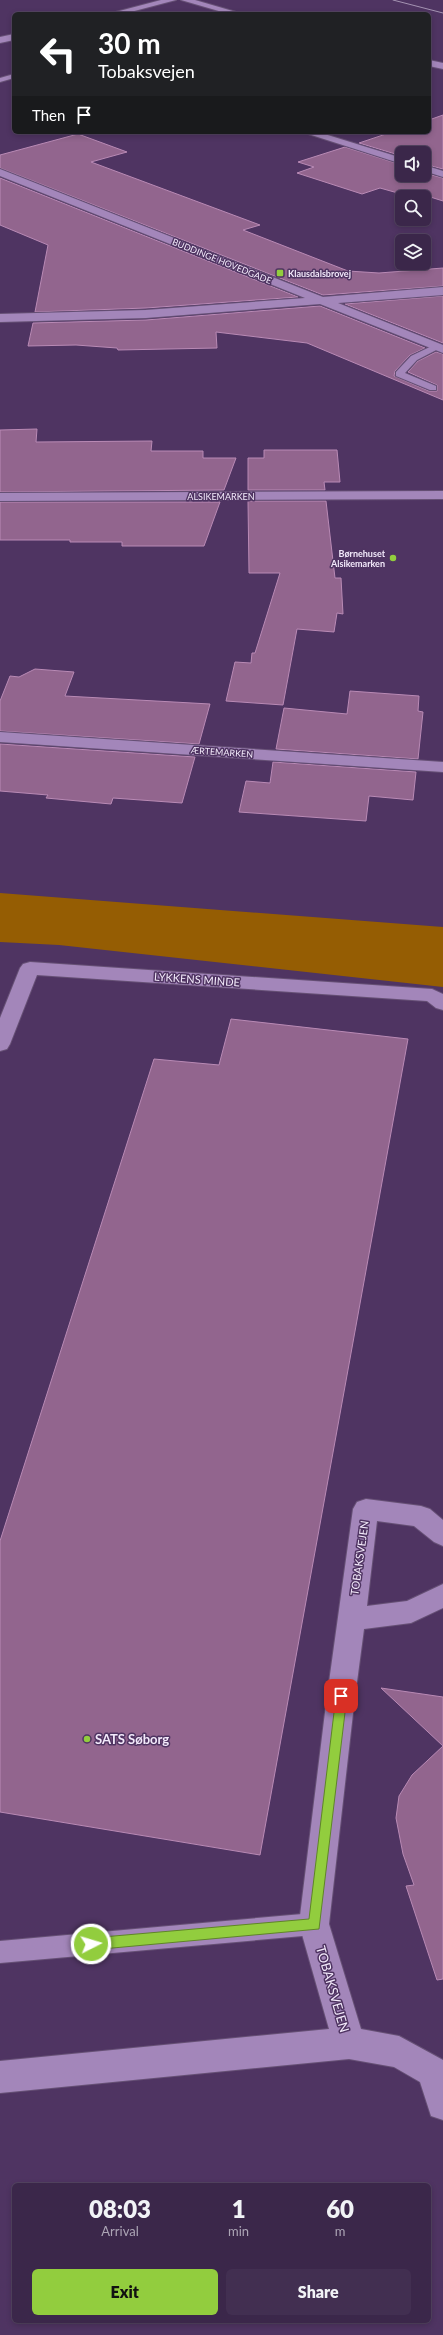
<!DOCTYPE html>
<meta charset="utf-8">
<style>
body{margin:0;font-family:Lato,sans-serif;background:#422f51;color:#f1f3f6;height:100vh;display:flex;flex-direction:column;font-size:15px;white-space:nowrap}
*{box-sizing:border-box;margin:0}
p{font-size:13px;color:#aca5b5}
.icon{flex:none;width:22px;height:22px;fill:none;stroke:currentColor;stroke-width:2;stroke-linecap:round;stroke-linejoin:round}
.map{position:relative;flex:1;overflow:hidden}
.details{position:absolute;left:12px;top:2183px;width:419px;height:140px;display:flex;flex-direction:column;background:#3b274a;border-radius:6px;box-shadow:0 2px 6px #0003,0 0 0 1px #544462}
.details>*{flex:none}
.hud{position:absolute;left:12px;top:12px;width:419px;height:122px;border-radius:6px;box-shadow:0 2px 6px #0003,0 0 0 1px #544462;background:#202124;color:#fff;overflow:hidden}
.buttons{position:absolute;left:395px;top:146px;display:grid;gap:8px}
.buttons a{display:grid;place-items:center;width:36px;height:36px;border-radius:6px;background:#3b274a;box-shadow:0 2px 6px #0003,0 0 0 1px #544462;font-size:20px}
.pin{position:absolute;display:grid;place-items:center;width:34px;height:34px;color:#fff;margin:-17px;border-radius:8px;box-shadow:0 2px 6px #0006}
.me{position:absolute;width:44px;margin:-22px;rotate:85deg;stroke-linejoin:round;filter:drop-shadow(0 0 3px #0008)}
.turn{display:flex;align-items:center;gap:14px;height:84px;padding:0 20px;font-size:18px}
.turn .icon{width:52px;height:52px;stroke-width:2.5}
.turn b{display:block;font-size:28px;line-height:34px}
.then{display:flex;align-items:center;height:38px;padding:0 20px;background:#0003;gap:8px;font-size:15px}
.eta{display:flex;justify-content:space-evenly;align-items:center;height:68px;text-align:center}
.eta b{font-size:24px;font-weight:800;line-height:28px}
.button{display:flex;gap:8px;margin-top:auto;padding:8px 20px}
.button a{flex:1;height:46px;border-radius:6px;background:#92cd3e;color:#111;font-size:16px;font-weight:800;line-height:46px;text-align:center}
.button a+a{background:#422f51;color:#f1f3f6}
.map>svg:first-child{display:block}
</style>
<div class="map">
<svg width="443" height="2335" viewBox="0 0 443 2335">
<rect width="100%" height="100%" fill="#4f3462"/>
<polygon fill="#955d03" points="0,893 443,927 443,987 59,945 0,942"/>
<g fill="#92658e" stroke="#b98ab5">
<polygon points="443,115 443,169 424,164 424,153 402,153 402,156 359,143 392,132 429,132 429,120"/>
<polygon points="78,134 127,152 91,162 260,225 243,230 348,271 379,273 443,268 443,286 323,295 0,168 0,155"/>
<polygon points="345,147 402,165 402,175 424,175 424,173 443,178 443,201 424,195 412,197 380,188 362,194 297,173 314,167 298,162"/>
<polygon points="0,178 298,297 146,308 35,312 48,245 0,225"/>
<polygon points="443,296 443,343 345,304"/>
<polygon points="320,306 425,348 410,355 395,371 394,376 429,391 437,391 437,385 408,372 418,361 436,352 443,354 443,400 307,343 216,332 217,348 118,350 117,348 76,345 28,346 33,323 146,320"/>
<polygon points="37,429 36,442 152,441 151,451 203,451 203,458 236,458 224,490 0,492 0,430"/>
<polygon points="264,450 337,450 340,482 324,482 325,490 248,490 248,458 264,458"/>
<polygon points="248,501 326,501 335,578 341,578 343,614 337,613 334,632 297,629 283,705 226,701 235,662 251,663 252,653 255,653 280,573 249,573"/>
<polygon points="0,502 220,502 204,546 122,546 122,542 70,542 70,540 0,540"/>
<polygon points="35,669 74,672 65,696 210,704 199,744 0,731 0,701 10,676 19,677"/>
<polygon points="350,691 419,696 418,711 423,712 418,759 276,749 284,708 347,714"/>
<polygon points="0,744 195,757 182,803 113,798 111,804 46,798 48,795 0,791"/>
<polygon points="273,762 416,772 413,800 369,796 366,821 239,812 246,781 270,783"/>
<polygon points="231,1019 408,1039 260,1855 0,1812 0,1541 154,1059 219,1065"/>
<polygon points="381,1688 443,1697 443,1979 437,1980 406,1886 414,1885 403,1854 396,1818 399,1796 412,1775 443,1746"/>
</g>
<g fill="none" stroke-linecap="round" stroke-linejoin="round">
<defs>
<g id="service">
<polygon points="14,74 14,78 0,82 0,78"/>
<polygon points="434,345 442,347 417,360 405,373 436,386 436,390 430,390 396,376 396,372 411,356"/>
<polygon points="314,1913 322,1917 325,1924 322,1931 314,1935 0,1963 0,1941"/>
</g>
<g id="minor">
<polygon points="181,0 195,0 243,14 229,14"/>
<polygon points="429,60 443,63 443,69 429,66"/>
<polygon points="302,132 318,132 402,158 402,164"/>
<polygon points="424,165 443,171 443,177 424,171"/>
<polygon points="443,491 443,499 0,501 0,493"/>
<polygon points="0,732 443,762 443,772 0,742"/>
<polygon points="30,962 432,989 443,994 443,1010 436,1008 427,1001 37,975 10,1044 7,1049 0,1051 0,1018 20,968 23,964"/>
<polygon points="366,1499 421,1506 430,1509 443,1520 443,1546 434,1542 414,1526 377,1521 367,1606 407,1601 443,1584 443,1608 411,1623 364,1629 357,1682 352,1691 355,1696 329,1924 361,2029 399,2036 443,2060 443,2120 431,2116 420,2082 394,2067 349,2059 0,2093 0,2061 329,2029 299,1924 327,1696 332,1687 329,1682 353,1509 357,1502"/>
</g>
<g id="tertiary">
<polygon points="161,0 176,0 123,14 108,14"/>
<polygon points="14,34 14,40 0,43 0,37"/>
<polygon points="0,169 323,297 443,287 443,295 338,303 443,345 443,353 320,304 146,318 0,322 0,314 146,310 305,298 0,176"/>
</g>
</defs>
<use href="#service" stroke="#665075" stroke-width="2"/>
<use href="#minor" stroke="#665075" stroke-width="2"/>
<use href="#tertiary" stroke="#665075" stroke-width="2"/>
<use href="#service" fill="#a386ba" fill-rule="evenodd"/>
<use href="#minor" fill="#a386ba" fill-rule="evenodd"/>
<use href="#tertiary" fill="#a386ba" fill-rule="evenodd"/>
<polyline stroke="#a493b2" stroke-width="1" points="393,0 443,13"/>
</g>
<polygon fill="#92cd3e" stroke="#5f8528" points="341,1691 347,1696 319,1929 91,1950 87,1948 85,1944 87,1940 91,1938 309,1919 336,1696"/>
<g fill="#92cd3e" stroke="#4f3462" stroke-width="1.5">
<rect x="276" y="269" width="8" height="8" rx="2"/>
<circle cx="393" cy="558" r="4"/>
<circle cx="87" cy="1739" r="4"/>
</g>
<g text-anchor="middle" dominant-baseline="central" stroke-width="3" stroke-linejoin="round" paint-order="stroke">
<g font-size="9" fill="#f3eafb" stroke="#4f3462">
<text transform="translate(222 261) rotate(22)">BUDDINGE HOVEDGADE</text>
<text x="221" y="496">ALSIKEMARKEN</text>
<text transform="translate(222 752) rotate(4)">ÆRTEMARKEN</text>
</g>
<g font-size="9" font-weight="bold" fill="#f3eafb" stroke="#4f3462" text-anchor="start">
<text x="288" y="273">Klausdalsbrovej</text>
<text x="385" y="553" text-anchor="end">Børnehuset<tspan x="385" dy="10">Alsikemarken</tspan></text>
</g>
<g font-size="11" fill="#f3eafb" stroke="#4f3462">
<text transform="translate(197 979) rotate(4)">LYKKENS MINDE</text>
<text transform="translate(359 1558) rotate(-82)">TOBAKSVEJEN</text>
</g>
<g font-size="13" font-weight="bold" fill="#f3eafb" stroke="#4f3462" text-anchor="start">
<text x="95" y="1739">SATS Søborg</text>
</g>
<g font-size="13" fill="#f3eafb" stroke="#4f3462">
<text transform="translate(333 1989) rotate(74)">TOBAKSVEJEN</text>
</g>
</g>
</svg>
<div class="buttons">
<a><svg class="icon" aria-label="sound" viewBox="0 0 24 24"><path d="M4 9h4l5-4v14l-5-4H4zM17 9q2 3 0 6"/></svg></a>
<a><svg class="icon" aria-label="search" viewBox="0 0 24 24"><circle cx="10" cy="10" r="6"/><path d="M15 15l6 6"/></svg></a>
<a><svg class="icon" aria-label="layers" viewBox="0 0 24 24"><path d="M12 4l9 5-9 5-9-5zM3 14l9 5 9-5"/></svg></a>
</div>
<div class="pin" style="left:341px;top:1696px;background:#d93025"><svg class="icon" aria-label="arrive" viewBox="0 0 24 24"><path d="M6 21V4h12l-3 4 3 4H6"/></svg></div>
<svg class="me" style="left:91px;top:1944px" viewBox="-20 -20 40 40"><circle r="17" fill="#92cd3e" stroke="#fff" stroke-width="3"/><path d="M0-11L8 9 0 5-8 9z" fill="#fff"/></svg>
<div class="hud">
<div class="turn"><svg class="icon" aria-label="left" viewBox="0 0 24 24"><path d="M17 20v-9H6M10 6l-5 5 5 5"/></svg><div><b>30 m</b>Tobaksvejen</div></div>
<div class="then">Then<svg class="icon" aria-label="arrive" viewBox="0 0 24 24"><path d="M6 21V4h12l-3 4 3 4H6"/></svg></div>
</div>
<section class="details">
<div class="eta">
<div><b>08:03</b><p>Arrival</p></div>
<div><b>1</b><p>min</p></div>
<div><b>60</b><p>m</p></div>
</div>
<div class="button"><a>Exit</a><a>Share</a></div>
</section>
</div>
